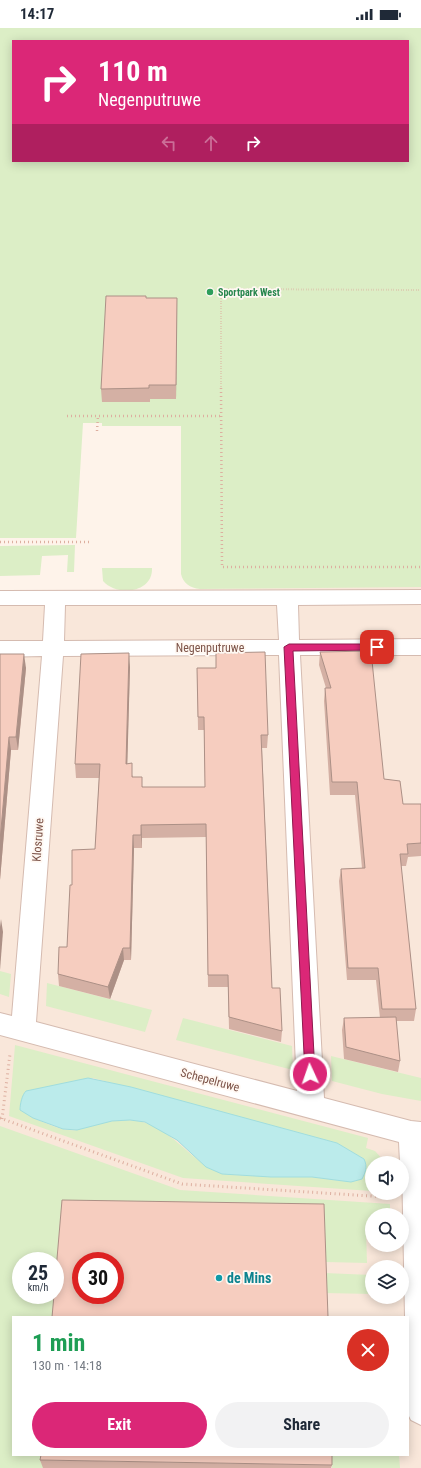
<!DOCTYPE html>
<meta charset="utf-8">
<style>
body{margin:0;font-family:"Roboto Condensed",sans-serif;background:#f2f2f3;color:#1f2937;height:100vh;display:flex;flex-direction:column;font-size:15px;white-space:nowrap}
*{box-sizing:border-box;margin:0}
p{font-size:13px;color:#747a83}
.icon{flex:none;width:22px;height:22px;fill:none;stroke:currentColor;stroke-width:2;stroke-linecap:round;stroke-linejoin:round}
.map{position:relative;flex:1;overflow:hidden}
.drawer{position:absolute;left:12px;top:1288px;width:397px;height:140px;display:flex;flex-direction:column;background:#fff;border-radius:0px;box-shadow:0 2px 10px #0003}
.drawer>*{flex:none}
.hud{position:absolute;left:12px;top:12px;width:397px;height:122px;border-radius:0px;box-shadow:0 2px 10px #0003;background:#db2777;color:#fff;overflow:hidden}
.buttons{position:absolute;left:365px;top:1128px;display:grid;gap:8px}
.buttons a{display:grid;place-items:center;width:44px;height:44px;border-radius:50%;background:#fff;box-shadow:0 2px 10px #0003;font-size:20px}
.speed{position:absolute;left:12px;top:1224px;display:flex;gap:8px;font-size:20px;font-weight:700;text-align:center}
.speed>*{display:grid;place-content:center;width:52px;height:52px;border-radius:50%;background:#fff;box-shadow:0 2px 10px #0003;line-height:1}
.speed small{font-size:10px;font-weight:400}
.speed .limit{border:6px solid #d22;background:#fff;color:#111}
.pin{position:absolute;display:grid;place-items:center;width:34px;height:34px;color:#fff;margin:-17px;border-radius:8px;box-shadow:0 2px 6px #0006}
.me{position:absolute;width:44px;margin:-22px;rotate:357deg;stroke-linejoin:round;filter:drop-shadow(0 0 3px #0008)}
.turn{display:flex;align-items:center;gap:14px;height:84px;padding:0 20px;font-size:18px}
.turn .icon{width:52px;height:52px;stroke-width:2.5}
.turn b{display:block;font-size:28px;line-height:34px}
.lanes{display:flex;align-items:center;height:38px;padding:0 20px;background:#0003;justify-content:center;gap:20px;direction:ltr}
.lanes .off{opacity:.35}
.round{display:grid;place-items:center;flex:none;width:42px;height:42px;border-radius:21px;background:#f2f2f3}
.headline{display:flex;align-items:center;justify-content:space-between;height:68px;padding:0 20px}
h1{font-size:24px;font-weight:700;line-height:30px;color:#1e9e55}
.action{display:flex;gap:8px;margin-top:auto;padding:8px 20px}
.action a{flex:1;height:46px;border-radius:24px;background:#db2777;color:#fff;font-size:16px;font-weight:700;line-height:46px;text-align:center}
.action a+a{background:#f2f2f3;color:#1f2937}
.status{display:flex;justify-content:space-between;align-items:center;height:28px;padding:0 20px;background:#fff;direction:ltr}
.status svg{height:11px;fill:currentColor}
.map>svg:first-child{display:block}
</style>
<div class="status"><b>14:17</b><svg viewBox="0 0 49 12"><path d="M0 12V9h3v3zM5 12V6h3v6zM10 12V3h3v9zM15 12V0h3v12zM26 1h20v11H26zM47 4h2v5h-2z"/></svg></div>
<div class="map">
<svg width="421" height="1440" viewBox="0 0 421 1440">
<rect width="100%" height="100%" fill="#fef3ea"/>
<path fill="#f9e7da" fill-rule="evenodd" d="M421,556V1440H0V563L200,561ZM372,1135H402V1165H372ZM372,1187H402V1217H372ZM21,1233H55V1267H21ZM81,1233H115V1267H81ZM372,1239H402V1269H372ZM13,1289H408V1427H13Z"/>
<g fill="#dceec6" fill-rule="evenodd">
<path d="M0,0H421V559L200,561C190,560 183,555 181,546V398H102V395H83L76,510H0ZM13,13H408V133H13Z"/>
<polygon points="75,517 74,544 67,544 68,527 42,528 40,547 0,548 0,518"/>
<path d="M102,540H152C153,565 117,569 103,553Z"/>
<polygon points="0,943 11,946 9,969 0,966"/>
<polygon points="47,955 152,982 145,1004 46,978"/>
<polygon points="183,990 292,1018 293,1042 176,1012"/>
<path d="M15,1017L368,1110L366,1120L375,1123L386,1135H372V1163L183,1150L9,1088ZM93,1050L337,1115L364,1131L351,1154L312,1149L231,1147C196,1142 180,1107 146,1095C129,1089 109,1093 92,1097C87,1099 82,1101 77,1102C62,1104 46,1095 33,1090Z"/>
<polygon points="331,1028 421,1050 421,1073 382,1066 332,1053"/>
<path d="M0,1098L180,1162L390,1176V1187H372V1202H366L367,1235L326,1234L62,1186L55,1289H13V1427H45L44,1440H0ZM21,1233H55V1267H21Z"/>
<polygon points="324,1245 372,1247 372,1266 324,1265"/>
<polygon points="331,1427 399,1427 400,1440 332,1440"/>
</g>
<path fill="#bbebeb" stroke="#a0ddde" d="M88,1050L131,1059L337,1115L364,1131C368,1139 365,1145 362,1151L351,1154L312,1149H271L222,1146L206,1139L177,1112L145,1094L130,1092L112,1093L77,1102L63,1101L33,1090L20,1082C20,1076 22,1067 26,1063Z"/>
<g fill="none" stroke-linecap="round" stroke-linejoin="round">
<defs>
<path id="minor" d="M421,562V576L298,577L299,612L421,611V627H300L324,1070L411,1093L421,1094V1397L411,1392L408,1386V1289H405L402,1135H400L399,1114L0,1007V985L12,988L42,628L0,629V613H43L45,577H0V563ZM65,577H277L279,612L64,613ZM279,627L297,1063L36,994L63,628Z"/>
</defs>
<use href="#minor" stroke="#d5bbb0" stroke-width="2"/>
<polyline stroke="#ddafa0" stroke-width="2" stroke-dasharray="0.5 2" stroke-linecap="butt" points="221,361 221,261 421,262"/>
<g stroke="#ddafa0" stroke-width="2.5" stroke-dasharray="1 3" stroke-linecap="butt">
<polyline points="221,360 222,539 421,539"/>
<polyline points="67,388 221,388"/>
<polyline points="97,403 98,388"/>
<polyline points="0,514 91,514"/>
</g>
<g stroke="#ddafa0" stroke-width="3" stroke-dasharray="1 3.5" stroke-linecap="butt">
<polyline points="0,1090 182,1156 386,1169"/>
<polyline points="2,1091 10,1026"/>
</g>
<use href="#minor" fill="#fff" fill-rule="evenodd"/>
</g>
<g fill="#d4b0a4">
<polygon points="146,270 177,270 176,371 150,371 150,374 102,374 101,361"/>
<polygon points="320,624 384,751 403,776 421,776 421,828 408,829 406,838 401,838 416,981 414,993 396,993 400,1033 398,1044 344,1031 342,1002 344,990 380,990 376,952 347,952 339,853 341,841 362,840 355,767 330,767 324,673 325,660 326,660 319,637"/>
<polygon points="0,626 26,640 18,722 11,722 0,852"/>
<polygon points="130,639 127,735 133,749 143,759 205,759 204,702 198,702 197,640 268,707 267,720 262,720 272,960 282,1003 281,1014 229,1001 228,959 208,959 206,809 142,810 142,820 134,820 131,932 124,932 110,971 59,958 58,946 67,919 72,857 95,821 99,750 76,750 75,736"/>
<polygon points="40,1432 332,1437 331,1440 43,1440"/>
</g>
<g fill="#ac9086">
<polygon points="177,270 177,284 176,371 176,357"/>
<polygon points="129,625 130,639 127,749 126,736"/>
<polygon points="24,626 26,640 18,722 16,709"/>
<polygon points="9,709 11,722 0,852 0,813"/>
<polygon points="141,797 142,810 142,820 141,807"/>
<polygon points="133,807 134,820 131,932 130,920"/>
<polygon points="1,891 3,904 0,942 0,899"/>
<polygon points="123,920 124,932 110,971 108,959"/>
</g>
<g fill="#f6cdbf" stroke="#ac9086" fill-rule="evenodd">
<polygon points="106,268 146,268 146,270 177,270 176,357 149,357 149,360 101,361"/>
<polygon points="371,623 384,751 400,753 403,776 421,776 421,815 407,816 408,826 400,826 416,981 382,981 378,940 348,940 341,841 365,840 357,754 332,754 325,660 331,660 320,624"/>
<polygon points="265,624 268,707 261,707 272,960 280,960 282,1003 229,989 228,947 208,947 206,796 141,797 141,807 133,807 130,920 123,920 108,959 58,946 59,919 67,919 70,857 72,857 72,822 95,821 100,736 75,736 81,626 129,625 126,736 132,735 132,749 142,749 142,759 205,759 204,689 198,689 197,640 216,640 216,625"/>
<polygon points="0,626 24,626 16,709 9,709 0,813"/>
<polygon points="396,989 400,1033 346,1019 344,990"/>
<path d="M62,1172L324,1176L328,1289H52L54,1267H55V1254ZM81,1233H115V1267H81Z"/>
<polygon points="41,1427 332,1427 332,1437 40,1432"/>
</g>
<polygon fill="#db2777" stroke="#8e194d" points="289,616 377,616 381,619 377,622 293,623 315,1046 314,1050 310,1051 306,1050 305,1046 284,619"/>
<circle fill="#2e9e5b" stroke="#fff8f2" stroke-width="1.5" cx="210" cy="264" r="4"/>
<circle fill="#0f9aa8" stroke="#fff8f2" stroke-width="1.5" cx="219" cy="1250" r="4"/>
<g text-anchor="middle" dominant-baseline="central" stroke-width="3.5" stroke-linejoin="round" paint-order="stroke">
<g font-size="10" font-weight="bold" fill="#27864d" stroke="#fff8f2" text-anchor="start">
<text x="218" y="264">Sportpark West</text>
</g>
<g font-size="12" fill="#7d5449" stroke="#fff8f2">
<text x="210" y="620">Negenputruwe</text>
<text transform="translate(38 812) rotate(-86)">Klosruwe</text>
<text transform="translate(210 1052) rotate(15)">Schepelruwe</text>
</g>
<g font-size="14" font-weight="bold" fill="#0d838f" stroke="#fff8f2" text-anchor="start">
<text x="227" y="1250">de Mins</text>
</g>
</g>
</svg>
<div class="buttons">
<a><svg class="icon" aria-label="sound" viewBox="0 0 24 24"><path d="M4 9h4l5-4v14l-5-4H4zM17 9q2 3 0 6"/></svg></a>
<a><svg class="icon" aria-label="search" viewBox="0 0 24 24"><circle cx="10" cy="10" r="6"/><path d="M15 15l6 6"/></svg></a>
<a><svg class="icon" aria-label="layers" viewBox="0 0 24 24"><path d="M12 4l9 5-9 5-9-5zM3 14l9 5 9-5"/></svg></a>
</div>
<div class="speed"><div>25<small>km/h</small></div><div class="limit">30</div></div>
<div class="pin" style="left:377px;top:619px;background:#d93025"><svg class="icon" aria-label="arrive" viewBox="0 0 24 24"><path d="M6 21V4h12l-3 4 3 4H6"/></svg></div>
<svg class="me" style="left:310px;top:1046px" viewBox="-20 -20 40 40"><circle r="17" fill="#db2777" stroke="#fff" stroke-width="3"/><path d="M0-11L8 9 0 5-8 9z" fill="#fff"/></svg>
<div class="hud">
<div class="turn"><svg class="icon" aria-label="right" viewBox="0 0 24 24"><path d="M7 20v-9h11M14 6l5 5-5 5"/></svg><div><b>110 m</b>Negenputruwe</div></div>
<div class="lanes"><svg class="icon off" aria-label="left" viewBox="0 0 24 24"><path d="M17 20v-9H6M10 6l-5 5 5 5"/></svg><svg class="icon off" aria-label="ahead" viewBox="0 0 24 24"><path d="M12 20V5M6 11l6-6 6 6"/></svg><svg class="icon" aria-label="right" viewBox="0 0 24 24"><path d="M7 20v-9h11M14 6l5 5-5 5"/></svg></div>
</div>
<section class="drawer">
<div class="headline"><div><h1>1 min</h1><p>130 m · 14:18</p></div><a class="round" style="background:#d93025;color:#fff"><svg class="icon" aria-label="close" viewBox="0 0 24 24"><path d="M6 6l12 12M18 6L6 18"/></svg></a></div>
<div class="action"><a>Exit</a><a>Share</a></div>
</section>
</div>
